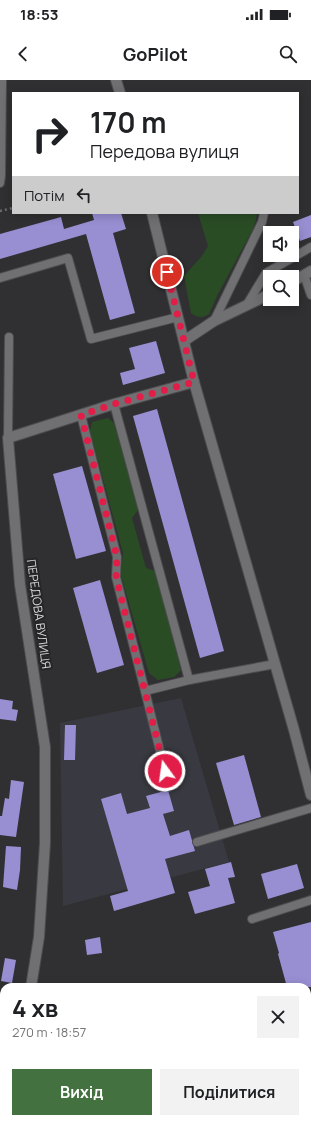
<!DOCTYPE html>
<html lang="uk">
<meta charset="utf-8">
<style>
body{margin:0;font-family:Manrope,sans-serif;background:#f2f2f2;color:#202124;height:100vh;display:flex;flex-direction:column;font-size:15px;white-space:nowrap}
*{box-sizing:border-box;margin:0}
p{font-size:13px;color:#757577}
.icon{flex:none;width:22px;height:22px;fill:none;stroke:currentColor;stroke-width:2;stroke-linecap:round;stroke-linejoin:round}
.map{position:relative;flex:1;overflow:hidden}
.panel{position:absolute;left:0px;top:903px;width:311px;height:140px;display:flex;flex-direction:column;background:#fff;border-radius:12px 12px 0 0;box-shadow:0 2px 10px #0003}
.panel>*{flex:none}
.guide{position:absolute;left:12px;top:12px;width:287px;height:122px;border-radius:0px;box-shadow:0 2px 10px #0003;background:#fff;color:#202124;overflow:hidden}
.controls{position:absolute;left:263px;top:146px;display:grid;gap:8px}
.controls a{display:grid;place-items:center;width:36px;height:36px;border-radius:0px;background:#fff;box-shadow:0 2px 10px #0003;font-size:20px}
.pin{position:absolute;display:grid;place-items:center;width:34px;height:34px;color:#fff;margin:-17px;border:2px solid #fff;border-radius:50%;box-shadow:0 1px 4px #0007}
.me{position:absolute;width:44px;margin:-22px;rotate:346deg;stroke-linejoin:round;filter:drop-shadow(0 0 3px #0008)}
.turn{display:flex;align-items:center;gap:14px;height:84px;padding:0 12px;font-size:18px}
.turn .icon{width:52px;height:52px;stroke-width:2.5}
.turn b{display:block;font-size:28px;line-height:34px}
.then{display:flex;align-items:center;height:38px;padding:0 12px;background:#0003;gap:8px;font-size:15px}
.round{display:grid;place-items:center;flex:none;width:42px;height:42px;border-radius:0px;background:#f2f2f2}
.summary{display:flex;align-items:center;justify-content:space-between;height:68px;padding:0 12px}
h1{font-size:24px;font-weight:700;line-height:30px}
.cta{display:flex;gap:8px;margin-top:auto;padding:8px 12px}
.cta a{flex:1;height:46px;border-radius:0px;background:#43713f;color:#fff;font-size:16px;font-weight:700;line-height:46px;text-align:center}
.cta a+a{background:#f2f2f2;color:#202124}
.status{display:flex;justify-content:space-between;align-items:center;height:28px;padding:0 20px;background:#fff;direction:ltr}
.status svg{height:11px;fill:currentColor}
header{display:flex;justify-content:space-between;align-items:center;height:52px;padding:0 12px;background:#fff;font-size:18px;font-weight:700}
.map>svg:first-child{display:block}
</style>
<div class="status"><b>18:53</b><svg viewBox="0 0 49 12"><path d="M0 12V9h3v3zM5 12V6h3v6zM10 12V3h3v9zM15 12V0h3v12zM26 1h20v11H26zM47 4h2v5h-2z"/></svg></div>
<header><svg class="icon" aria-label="back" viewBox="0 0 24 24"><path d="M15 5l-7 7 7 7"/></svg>GoPilot<svg class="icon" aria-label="search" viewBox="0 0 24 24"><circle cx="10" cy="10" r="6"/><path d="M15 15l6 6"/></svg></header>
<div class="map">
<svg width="311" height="1043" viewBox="0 0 311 1043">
<rect width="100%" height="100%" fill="#303032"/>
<polygon fill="#393941" points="181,618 229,782 63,826 60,643"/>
<g fill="#2a4c25">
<path d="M198,133H257L256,140L253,149L218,214L209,234C203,238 197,238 191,233L184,196L201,177L208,166Z"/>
<polygon points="108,338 114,343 138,430 132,438 146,488 155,491 181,590 174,597 158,600 149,593 121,495 123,473 90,351 92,342"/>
<polygon points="311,1022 311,1043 258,1043 268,1039 307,1039 307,1023"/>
</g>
<g fill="#978fd2">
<polygon points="92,133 121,133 126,149 113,153 135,233 110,240 86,154 0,179 0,154 61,137 64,149 94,140"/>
<polygon points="311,135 311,157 300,161 293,142"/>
<polygon points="156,261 165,293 123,305 120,293 135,289 129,268"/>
<polygon points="157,329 224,571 200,578 133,336"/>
<polygon points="82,386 106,471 76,479 53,394"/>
<polygon points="100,500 124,585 97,593 73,508"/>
<polygon points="0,619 13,621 12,629 18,630 16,641 0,639"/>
<polygon points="65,645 76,645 75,680 64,680"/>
<polygon points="244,675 261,737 234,745 216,683"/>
<polygon points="11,700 24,702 16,757 0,755 0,736 2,736 5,718 9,719"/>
<polygon points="168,710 174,731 163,734 170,756 189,750 195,771 165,779 175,813 114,831 110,816 128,811 101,719 121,713 127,734 150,728 146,716"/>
<polygon points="6,766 21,767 20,790 17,810 3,807"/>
<polygon points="231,782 235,797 228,798 235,823 195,834 188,812 210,806 205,789"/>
<polygon points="297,784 304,808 268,819 261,794"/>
<polygon points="311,842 311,907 287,907 278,874 279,873 273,852"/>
<polygon points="100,857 102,873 87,875 85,860"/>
<polygon points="5,878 16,880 12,903 1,901"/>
</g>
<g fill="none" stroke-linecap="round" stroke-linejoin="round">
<defs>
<g id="service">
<polyline points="0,103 1,96 2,0"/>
<polyline points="304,195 311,215"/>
<polyline points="0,198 68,178 91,259 178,237"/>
<polyline points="246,226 266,193 311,167"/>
<polyline points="214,241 262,142 264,133"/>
<polyline points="114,324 189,600"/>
<polyline points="81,335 117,477 116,497 145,611 189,600 275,584"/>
<polyline points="8,358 9,257"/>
<polyline points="145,611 165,691"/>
<polyline points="197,762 311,728"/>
<polyline points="252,839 311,820"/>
</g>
<g id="minor">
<polyline points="292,202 311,191"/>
<polyline points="184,261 214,241 270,214"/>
<polyline points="31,907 39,857 45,763 45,667 20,505 8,358 114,324 194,302"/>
<polyline points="8,1043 9,1039"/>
</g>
<g id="tertiary">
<polyline points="116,0 120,13"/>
<polyline points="152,133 194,302 294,650 311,715"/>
</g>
</defs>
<use href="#service" stroke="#4d4d4f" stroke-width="10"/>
<use href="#minor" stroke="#4d4d4f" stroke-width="12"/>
<use href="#tertiary" stroke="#4d4d4f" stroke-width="12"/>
<polyline stroke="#6c6c6e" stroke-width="2.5" stroke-dasharray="2 3" stroke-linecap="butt" points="0,131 13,128"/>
<use href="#service" stroke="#706f72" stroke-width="8"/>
<use href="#minor" stroke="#706f72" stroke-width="10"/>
<use href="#tertiary" stroke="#706f72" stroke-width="10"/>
</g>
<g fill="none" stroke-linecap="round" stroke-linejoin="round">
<polyline stroke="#e11d48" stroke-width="7" stroke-dasharray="0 12.6" points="165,691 116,497 117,477 81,335 114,324 194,302 167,192"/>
</g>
<g text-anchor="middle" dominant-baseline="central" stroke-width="4" stroke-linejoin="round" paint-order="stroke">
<g font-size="12" fill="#d7d7d9" stroke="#262628">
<text transform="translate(39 534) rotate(82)">ПЕРЕДОВА ВУЛИЦЯ</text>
</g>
</g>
</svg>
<div class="controls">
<a><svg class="icon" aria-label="sound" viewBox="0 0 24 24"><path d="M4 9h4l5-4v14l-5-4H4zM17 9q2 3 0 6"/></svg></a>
<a><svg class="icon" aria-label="search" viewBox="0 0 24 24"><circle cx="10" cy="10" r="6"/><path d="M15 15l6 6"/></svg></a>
</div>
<div class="pin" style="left:167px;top:192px;background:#d93025"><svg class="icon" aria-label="arrive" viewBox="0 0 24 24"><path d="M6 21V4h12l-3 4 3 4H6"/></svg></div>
<svg class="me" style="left:165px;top:691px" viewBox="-20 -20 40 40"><circle r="17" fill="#e11d48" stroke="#fff" stroke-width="3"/><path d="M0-11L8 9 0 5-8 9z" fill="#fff"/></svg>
<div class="guide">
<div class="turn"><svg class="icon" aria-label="right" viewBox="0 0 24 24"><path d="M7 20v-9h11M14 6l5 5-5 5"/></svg><div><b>170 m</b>Передова вулиця</div></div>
<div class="then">Потім<svg class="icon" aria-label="left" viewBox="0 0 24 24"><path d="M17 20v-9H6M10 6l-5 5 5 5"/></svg></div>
</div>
<section class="panel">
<div class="summary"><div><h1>4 хв</h1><p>270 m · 18:57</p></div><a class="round"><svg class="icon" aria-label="close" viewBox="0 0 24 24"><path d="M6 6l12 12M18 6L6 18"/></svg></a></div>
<div class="cta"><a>Вихід</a><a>Поділитися</a></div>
</section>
</div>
